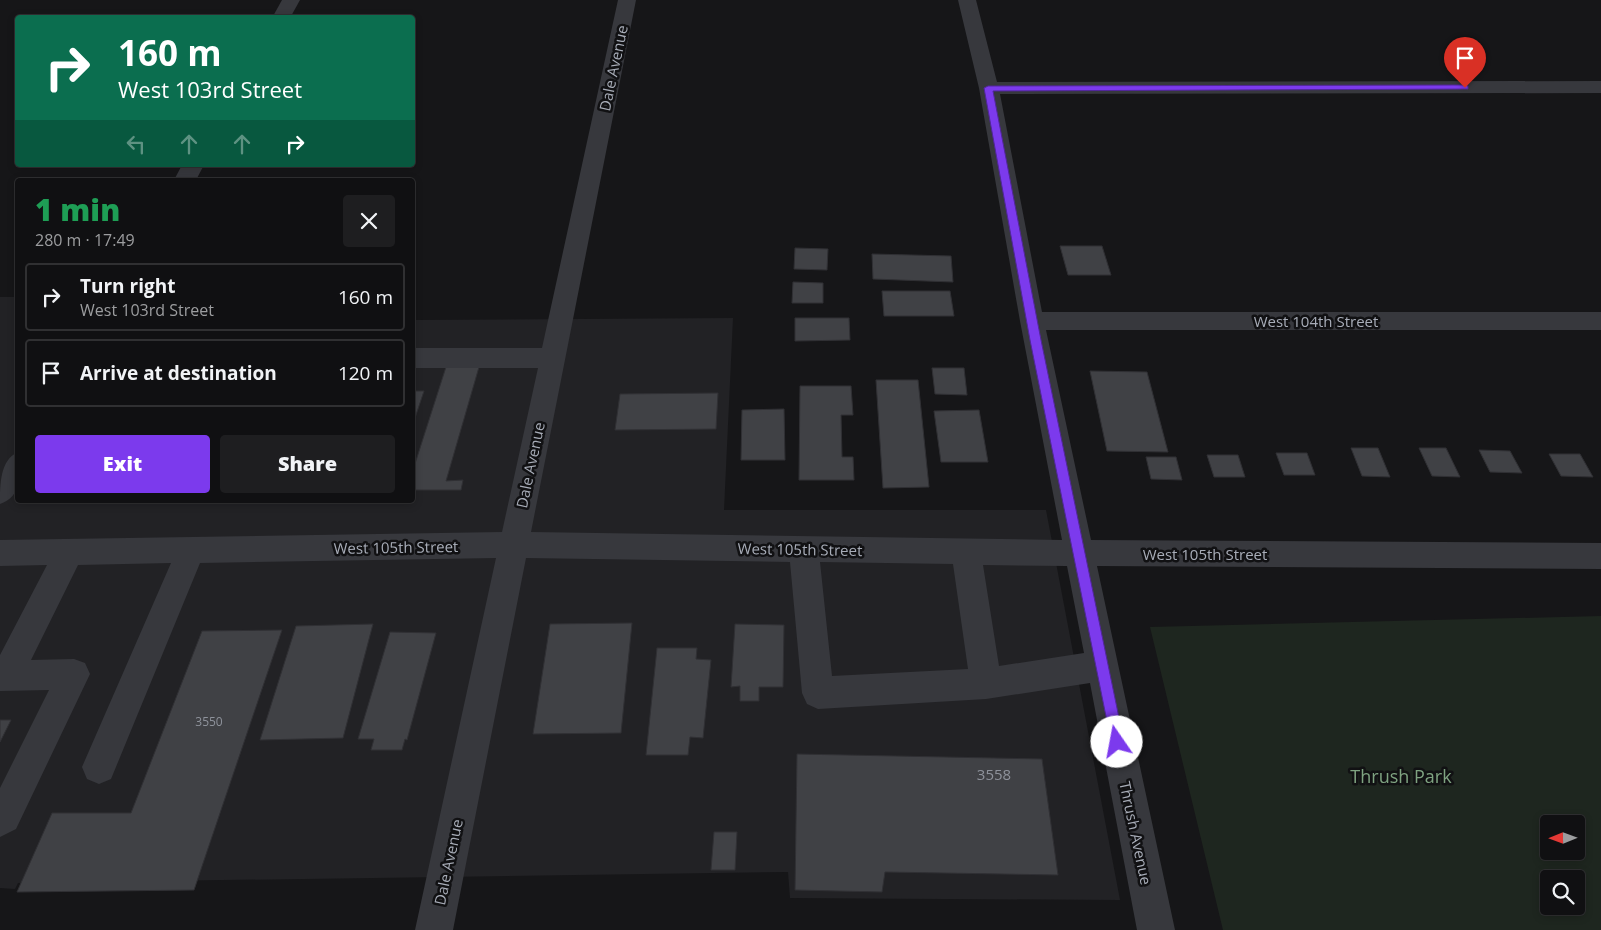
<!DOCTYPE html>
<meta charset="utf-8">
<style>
body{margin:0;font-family:"Open Sans",sans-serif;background:#1e1e20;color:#f1f3f6;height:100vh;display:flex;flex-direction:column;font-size:19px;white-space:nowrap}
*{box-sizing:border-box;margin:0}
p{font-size:16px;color:#9c9d9f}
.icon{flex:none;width:28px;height:28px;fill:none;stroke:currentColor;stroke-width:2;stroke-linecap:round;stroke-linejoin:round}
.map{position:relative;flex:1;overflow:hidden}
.panel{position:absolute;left:15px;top:178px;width:400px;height:325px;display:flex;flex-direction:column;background:#101012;border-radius:5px;box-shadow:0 2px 8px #0003,0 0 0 1px #303032}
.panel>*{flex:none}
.top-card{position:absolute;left:15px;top:15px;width:400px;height:152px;border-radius:5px;box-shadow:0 2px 8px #0003,0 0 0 1px #303032;background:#0b6e4f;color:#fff;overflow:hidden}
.needle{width:32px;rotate:269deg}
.controls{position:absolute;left:1540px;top:815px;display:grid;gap:10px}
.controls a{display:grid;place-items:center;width:45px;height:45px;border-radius:5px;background:#101012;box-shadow:0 2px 8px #0003,0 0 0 1px #303032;font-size:25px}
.pin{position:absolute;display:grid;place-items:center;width:42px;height:42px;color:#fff;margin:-51px -21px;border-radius:50% 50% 50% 0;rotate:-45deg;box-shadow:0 0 5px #0007}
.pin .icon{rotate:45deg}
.me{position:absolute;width:55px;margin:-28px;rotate:348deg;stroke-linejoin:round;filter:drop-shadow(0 0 4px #0008)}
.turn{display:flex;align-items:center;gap:18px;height:105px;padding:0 20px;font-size:22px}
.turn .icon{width:65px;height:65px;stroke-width:2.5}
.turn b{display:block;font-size:35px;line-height:42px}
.lanes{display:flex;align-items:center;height:48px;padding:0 20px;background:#0003;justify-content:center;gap:25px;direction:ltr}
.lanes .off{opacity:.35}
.round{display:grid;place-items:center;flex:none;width:52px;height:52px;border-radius:5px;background:#1e1e20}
.head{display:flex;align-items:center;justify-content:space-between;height:85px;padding:0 20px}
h1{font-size:30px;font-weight:800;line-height:38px;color:#1e9e55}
.cta{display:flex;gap:10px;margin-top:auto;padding:10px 20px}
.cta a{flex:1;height:58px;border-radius:5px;background:#7c3aed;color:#fff;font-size:20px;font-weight:800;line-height:58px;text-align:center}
.cta a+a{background:#1e1e20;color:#f1f3f6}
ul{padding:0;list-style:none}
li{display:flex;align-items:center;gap:15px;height:68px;margin:0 10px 8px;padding:0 10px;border:2px solid #303032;border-radius:5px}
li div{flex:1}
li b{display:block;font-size:19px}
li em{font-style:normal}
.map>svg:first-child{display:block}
</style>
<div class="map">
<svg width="1601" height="930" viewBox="0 0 1601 930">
<rect width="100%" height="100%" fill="#161618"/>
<polygon fill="#222225" points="0,297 17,297 18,500 412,500 413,320 733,318 724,510 1046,510 1120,900 790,898 788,872 18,883 15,889 0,888"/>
<path fill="#1e261f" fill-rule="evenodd" d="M1601,616V930H1223L1150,627ZM1549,824H1576V851H1549ZM1549,879H1576V906H1549Z"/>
<g fill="#404145" stroke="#303034">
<polygon points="1060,246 1102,246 1111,275 1068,275"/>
<polygon points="795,248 828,249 827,270 794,269"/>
<polygon points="872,254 951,256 953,282 873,279"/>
<polygon points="793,282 823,283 823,303 792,303"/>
<polygon points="882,291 950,291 954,316 884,316"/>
<polygon points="795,318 849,318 850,340 795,341"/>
<polygon points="446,367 479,367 446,481 463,480 461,490 412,490 412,473"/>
<polygon points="932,368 964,368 967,395 935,394"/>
<polygon points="1090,371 1147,372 1168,452 1107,451"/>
<polygon points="876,380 918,380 929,487 883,488"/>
<polygon points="800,386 851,386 853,415 841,415 842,457 853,457 854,480 799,480"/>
<polygon points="412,391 424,391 412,427"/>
<polygon points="718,393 716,429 615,430 620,394"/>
<polygon points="784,409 785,460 741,460 742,410"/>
<polygon points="979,410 988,462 941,462 934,411"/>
<polygon points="1351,448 1378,448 1390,477 1362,476"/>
<polygon points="1419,448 1446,448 1460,477 1432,476"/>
<polygon points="1479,450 1510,451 1522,473 1490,472"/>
<polygon points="1276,453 1307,453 1315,475 1284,475"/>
<polygon points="1549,454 1580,454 1593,477 1561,476"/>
<polygon points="1207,455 1238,455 1245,477 1214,477"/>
<polygon points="1146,457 1176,457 1182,480 1151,479"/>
<polygon points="632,623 621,733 533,734 550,624"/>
<polygon points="373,624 343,738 260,740 296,626"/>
<polygon points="735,624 784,625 783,687 759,687 759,701 740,701 740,686 731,687"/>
<polygon points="282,630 194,890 17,892 52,813 131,813 202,631"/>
<polygon points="390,632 436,633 407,740 405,739 402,750 371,750 374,739 358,739"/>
<polygon points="657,648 697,648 696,659 711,660 703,738 690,737 688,755 646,755"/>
<polygon points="0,720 11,720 0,742"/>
<polygon points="797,754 1042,759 1058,875 885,872 882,892 795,890"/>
<polygon points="714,832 737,832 735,870 711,870"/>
</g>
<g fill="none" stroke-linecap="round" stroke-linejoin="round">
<g fill="#37383d" fill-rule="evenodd">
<polygon points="282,0 300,0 290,18 272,18"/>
<path d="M618,0H636L531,532L1062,540L1020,321L979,88L958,0H976L997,82L1601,81V93L1000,94L1042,312H1601V330H1046L1091,540L1601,543V569L1097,566L1175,930H1137L1090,683L986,699L818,709L807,704L802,693L790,562L526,558L453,930H415L496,558L200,563L111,779L99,784L87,779L82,767L171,563L78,565L31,660L74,659L85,663L90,674L16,829L0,837V788L49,690L0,691V655L47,565L0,566V540L502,532L538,368H412V348H542ZM820,562L953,564L968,669L832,676ZM983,565L1067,566L1084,653L999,666Z"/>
<polygon points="182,165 204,165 196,180 174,180"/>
<path d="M18,452C18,473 24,496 0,504C0,484 0,460 18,452Z"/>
</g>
</g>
<polygon fill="#7c3aed" stroke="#51269a" points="1465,85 1468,86 1468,89 993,91 1041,340 1124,742 1122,746 1117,748 1112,746 1030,340 984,88 988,86"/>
<g text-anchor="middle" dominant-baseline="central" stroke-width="5" stroke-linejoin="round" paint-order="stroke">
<g font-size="12" fill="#8e929b">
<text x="209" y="721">3550</text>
</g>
<g font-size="15" fill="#a8adb8" stroke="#111113">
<text transform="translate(613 68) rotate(-78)">Dale Avenue</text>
<text x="1316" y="321">West 104th Street</text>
<text transform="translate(530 465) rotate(-78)">Dale Avenue</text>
<text transform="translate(396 547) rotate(-1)">West 105th Street</text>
<text transform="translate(800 549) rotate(1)">West 105th Street</text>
<text x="1205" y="554">West 105th Street</text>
<text transform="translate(1136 833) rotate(78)">Thrush Avenue</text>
<text transform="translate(448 862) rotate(-78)">Dale Avenue</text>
</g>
<g font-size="15" fill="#8e929b">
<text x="994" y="774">3558</text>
</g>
<g font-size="18" fill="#7fa381" stroke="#111113">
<text x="1401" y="776">Thrush Park</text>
</g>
</g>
</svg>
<div class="controls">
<a><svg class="needle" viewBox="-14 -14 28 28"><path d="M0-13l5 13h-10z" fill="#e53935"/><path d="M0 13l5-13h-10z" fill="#9c9d9f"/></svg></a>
<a><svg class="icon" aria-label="search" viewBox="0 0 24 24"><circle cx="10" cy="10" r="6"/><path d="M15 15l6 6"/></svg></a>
</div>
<div class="pin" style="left:1465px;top:88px;background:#d93025"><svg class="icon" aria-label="arrive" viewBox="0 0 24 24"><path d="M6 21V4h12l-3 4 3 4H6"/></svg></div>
<svg class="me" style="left:1117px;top:742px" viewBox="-20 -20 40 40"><circle r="19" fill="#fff"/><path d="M0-13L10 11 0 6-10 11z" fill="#7c3aed"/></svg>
<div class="top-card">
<div class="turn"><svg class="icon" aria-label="right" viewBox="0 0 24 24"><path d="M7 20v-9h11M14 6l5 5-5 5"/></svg><div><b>160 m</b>West 103rd Street</div></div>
<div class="lanes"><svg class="icon off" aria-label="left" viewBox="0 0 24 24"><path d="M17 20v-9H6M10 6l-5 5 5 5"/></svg><svg class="icon off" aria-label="ahead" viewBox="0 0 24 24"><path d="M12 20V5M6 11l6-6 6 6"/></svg><svg class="icon off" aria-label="ahead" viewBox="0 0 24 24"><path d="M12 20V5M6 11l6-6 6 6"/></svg><svg class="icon" aria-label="right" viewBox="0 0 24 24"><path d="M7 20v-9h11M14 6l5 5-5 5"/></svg></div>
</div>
<section class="panel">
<div class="head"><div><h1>1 min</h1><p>280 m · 17:49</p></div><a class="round"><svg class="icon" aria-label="close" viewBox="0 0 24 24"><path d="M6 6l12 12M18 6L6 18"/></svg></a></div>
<ul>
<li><svg class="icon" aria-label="right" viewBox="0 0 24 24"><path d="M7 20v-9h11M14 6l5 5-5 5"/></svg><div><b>Turn right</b><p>West 103rd Street</p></div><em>160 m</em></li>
<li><svg class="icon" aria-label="arrive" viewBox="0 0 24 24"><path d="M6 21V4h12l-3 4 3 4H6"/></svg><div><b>Arrive at destination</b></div><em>120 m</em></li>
</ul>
<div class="cta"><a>Exit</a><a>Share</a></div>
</section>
</div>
